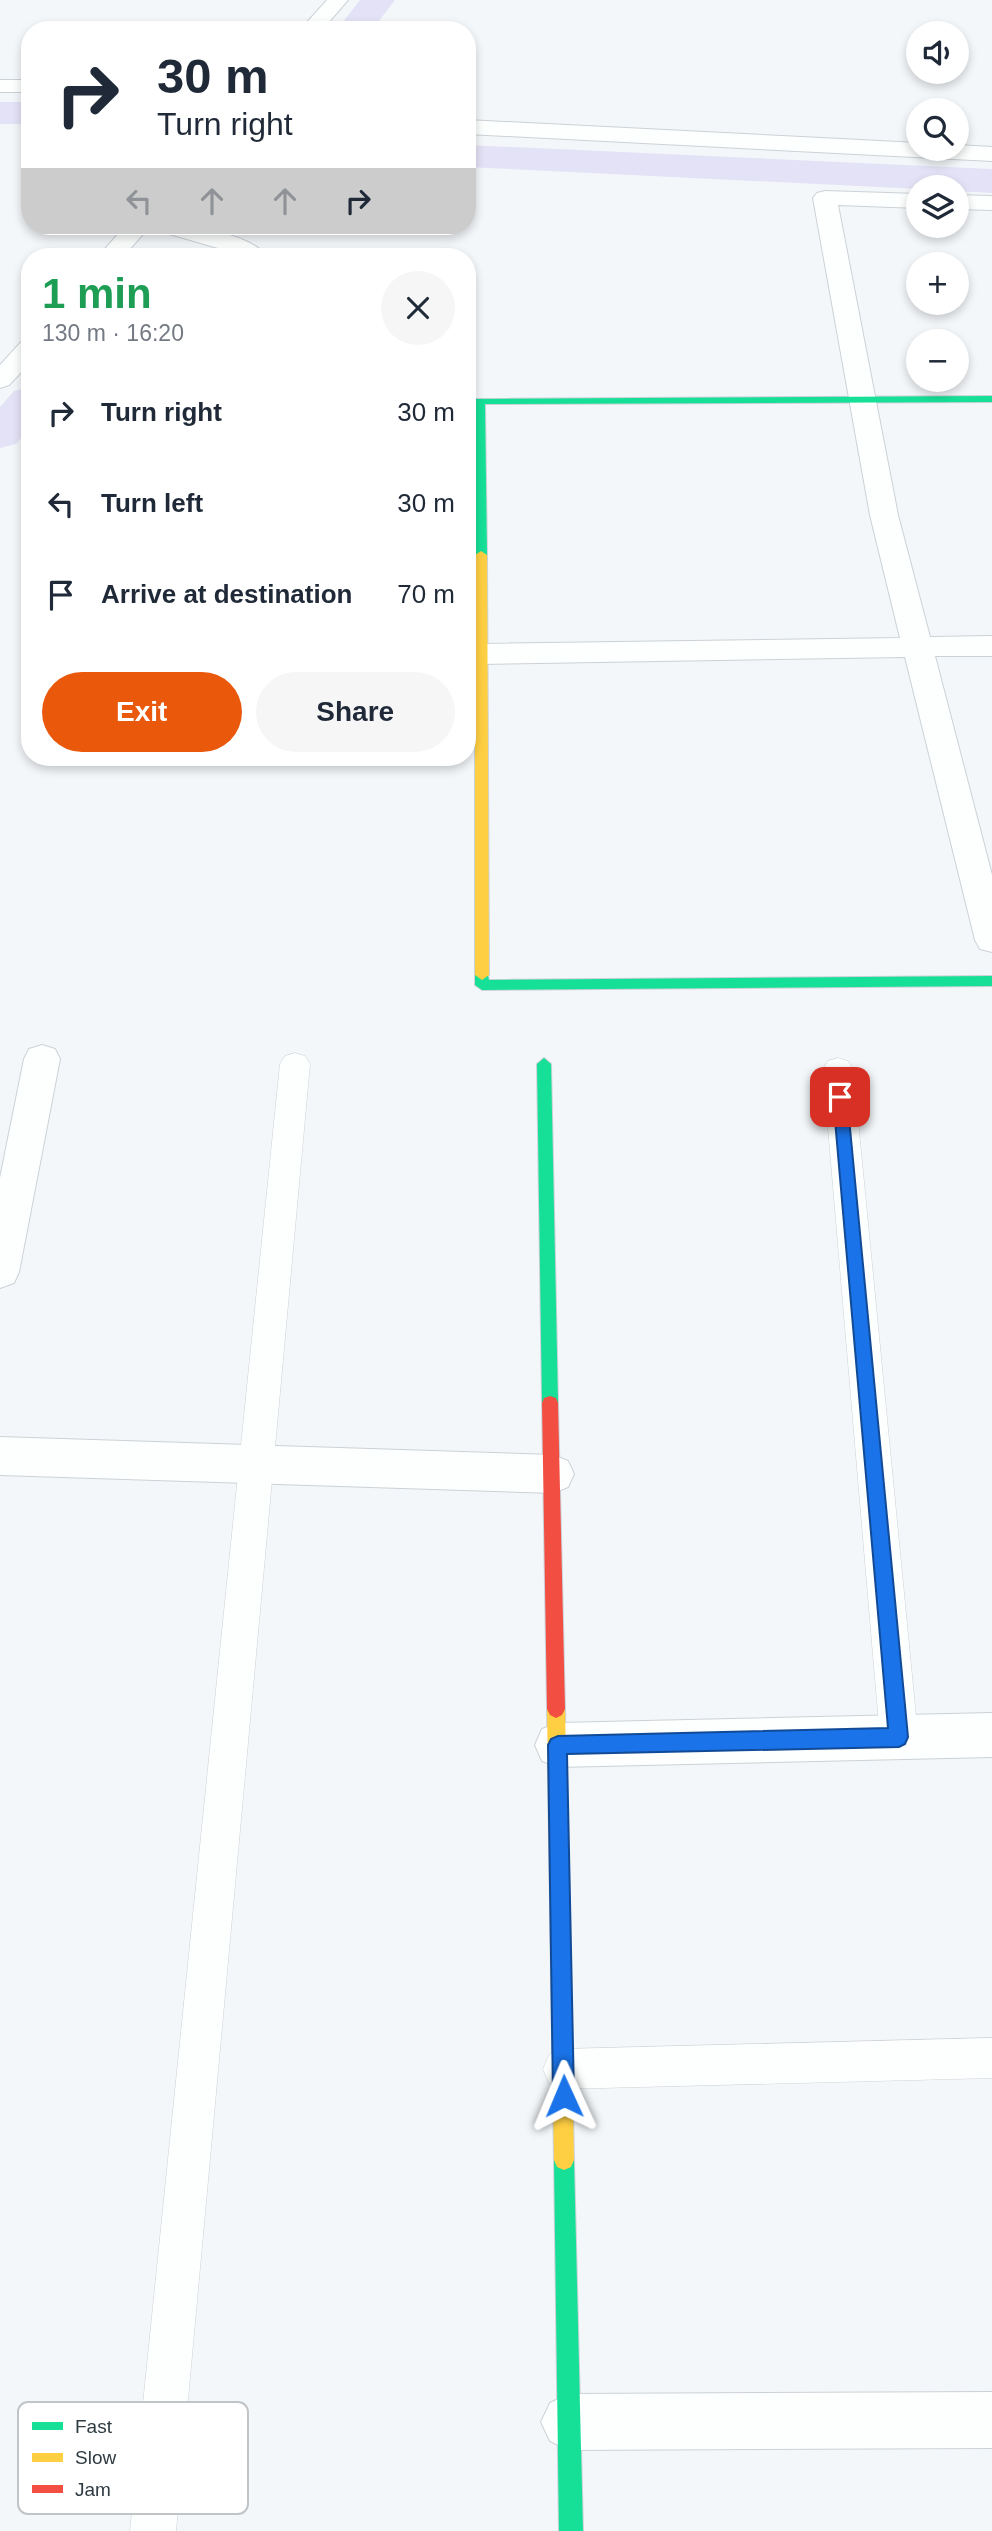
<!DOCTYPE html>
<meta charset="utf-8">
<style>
body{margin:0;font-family:Arial,sans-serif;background:#f6f6f7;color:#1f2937;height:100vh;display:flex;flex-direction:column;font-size:26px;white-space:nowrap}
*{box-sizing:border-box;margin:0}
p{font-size:23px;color:#747a83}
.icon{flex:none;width:38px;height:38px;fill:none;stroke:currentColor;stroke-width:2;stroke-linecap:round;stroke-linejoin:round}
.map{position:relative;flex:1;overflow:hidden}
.details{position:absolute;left:21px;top:248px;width:455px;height:518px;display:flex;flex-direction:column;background:#fff;border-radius:28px;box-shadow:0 4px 10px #0003}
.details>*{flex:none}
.hud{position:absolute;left:21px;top:21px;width:455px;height:214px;border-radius:28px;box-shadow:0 4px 10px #0003;background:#fff;color:#1f2937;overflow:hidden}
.buttons{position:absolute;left:906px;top:21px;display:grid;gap:14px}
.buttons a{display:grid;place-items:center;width:63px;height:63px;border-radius:50%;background:#fff;box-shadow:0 4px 10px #0003;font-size:35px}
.pin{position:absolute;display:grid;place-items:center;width:60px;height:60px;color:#fff;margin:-30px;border-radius:14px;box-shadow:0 4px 10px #0006}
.me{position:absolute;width:77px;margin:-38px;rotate:359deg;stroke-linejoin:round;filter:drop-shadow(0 0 5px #0008)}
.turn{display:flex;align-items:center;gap:24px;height:147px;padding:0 21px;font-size:32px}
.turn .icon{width:91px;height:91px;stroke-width:2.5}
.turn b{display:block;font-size:49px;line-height:60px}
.lanes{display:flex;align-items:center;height:66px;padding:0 21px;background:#0003;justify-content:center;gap:35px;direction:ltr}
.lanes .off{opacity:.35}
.round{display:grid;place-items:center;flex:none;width:74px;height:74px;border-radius:37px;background:#f6f6f7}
.headline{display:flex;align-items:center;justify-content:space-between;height:119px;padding:0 21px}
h1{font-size:42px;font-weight:600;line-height:52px;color:#1e9e55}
.cta{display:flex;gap:14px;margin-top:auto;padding:14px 21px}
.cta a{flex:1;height:80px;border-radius:42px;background:#ea580c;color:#fff;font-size:28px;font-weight:600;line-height:80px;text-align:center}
.cta a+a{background:#f6f6f7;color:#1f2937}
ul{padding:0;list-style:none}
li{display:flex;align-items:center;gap:21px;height:91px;padding:0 21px}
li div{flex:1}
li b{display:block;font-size:26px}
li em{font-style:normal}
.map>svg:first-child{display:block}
</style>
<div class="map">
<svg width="992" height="2531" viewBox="0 0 992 2531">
<rect width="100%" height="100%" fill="#f4f7fa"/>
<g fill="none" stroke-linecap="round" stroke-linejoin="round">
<g fill="#e4e2f6" fill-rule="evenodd">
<polygon points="360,0 395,0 372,30 337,30"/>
<rect x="0" y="102" width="30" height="22"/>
<polygon points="467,145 992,169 992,193 957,191 957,187 919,189 467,167"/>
<polygon points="30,387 30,428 16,444 0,448 0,407 14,391"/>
</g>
<defs>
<g id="lane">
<polygon points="295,1053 305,1056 310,1064 176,2531 130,2531 280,1064 285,1056"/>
<polygon points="838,1058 848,1061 853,1069 918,1737 912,1750 899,1755 886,1750 880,1737 823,1069 828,1061"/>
<polygon points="992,2038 992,2078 563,2089 549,2083 543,2069 549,2055 563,2049"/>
</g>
<g id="street">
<polygon points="327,0 348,0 322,30 300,30"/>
<rect x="0" y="80" width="30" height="12"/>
<polygon points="467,120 919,143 919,149 957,149 957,145 992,147 992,161 467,134"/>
<polygon points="825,191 919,194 919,208 838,205 898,515 930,637 992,636 992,656 935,656 992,875 992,952 980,949 975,940 905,657 481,664 470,661 467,656 470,647 481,644 900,638 870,515 813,198 817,193"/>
<polygon points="957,195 992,196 992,210 957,209"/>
<polygon points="125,226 150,226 123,257 98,257"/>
<path d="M155,226C185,225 249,231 267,257H240L235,253L159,231Z"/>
<polygon points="30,339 30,363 9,385 0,388 0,365 21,342"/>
<polygon points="42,1045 55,1049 60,1059 19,1272 14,1283 0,1288 0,1178 24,1059 29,1049"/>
<polygon points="0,1437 553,1455 568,1461 574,1474 568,1487 553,1493 0,1475"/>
<polygon points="992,1713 992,1757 558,1767 542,1761 535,1745 542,1729 558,1723"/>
<polygon points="992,2392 992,2448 569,2450 550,2441 541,2422 550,2403 569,2394"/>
</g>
<g id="fast">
<polygon points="992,396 992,402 485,404 487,555 481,559 475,555 476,399"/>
<polygon points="482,970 487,971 489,980 992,976 992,986 482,990 475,985 475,975"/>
<polygon points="544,1058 551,1064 558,1403 556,1408 550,1410 544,1408 542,1403 537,1064"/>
<polygon points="564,2150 571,2153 574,2160 583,2531 559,2531 554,2160 557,2153"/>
</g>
<g id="slow">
<polygon points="481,551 487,555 489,975 482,980 475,975 475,555"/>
<polygon points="556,1700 562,1703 565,1709 574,2160 571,2167 564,2170 557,2167 554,2160 547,1709 550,1703"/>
</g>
<polygon id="jam" points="550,1396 556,1398 558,1403 565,1709 562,1715 556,1718 550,1715 547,1709 542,1403 544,1398"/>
</defs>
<use href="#lane" stroke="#cbd2d7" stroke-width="1"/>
<use href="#street" stroke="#cbd2d7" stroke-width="2"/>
<use href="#fast" stroke="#cbd2d7" stroke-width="2"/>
<use href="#slow" stroke="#cbd2d7" stroke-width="2"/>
<use href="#jam" stroke="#cbd2d7" stroke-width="2"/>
<use href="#lane" fill="#fdfefe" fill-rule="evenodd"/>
<use href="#street" fill="#fdfefe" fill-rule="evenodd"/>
<use href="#fast" fill="#16e098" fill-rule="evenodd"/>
<use href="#slow" fill="#ffcf43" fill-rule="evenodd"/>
<use href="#jam" fill="#f24e42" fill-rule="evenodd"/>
</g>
<polygon fill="#1a73e8" stroke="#114b97" stroke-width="2" points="840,1091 847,1097 908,1737 905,1744 899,1747 567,1754 574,2096 571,2103 564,2106 556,2103 553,2096 548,1745 551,1739 558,1736 888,1728 833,1097"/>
<rect x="18" y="2402" width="230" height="112" rx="10" fill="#fff" stroke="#c0c4c6" stroke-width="2"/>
<rect x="32" y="2422" width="31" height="8" fill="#16e098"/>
<rect x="32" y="2453" width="31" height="9" fill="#ffcf43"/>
<rect x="32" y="2485" width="31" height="8" fill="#f24e42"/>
<g font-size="19" fill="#2e3b42">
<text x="75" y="2433">Fast</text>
<text x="75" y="2464">Slow</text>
<text x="75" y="2496">Jam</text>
</g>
</svg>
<div class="buttons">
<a><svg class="icon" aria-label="sound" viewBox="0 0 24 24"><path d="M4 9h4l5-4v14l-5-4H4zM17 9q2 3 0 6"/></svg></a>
<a><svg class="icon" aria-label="search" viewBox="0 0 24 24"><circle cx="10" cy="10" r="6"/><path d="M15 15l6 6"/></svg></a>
<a><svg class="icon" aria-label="layers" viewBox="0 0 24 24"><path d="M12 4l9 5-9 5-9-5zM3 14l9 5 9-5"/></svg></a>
<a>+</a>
<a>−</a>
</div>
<div class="pin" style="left:840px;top:1097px;background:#d93025"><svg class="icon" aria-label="arrive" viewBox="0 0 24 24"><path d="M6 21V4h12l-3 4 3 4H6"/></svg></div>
<svg class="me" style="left:564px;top:2096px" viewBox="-20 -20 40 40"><path d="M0-17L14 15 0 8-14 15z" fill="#1a73e8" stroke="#fff" stroke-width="4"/></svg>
<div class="hud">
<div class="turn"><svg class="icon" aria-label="right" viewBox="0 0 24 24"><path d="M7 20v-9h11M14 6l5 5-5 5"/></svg><div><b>30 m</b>Turn right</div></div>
<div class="lanes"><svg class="icon off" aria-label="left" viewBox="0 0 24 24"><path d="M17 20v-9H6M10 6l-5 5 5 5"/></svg><svg class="icon off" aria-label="ahead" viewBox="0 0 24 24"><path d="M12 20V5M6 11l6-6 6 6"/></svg><svg class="icon off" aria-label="ahead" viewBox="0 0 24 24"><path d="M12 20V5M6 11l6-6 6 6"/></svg><svg class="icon" aria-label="right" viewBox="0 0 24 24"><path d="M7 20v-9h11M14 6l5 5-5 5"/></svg></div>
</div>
<section class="details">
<div class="headline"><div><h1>1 min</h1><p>130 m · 16:20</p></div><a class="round"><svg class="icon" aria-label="close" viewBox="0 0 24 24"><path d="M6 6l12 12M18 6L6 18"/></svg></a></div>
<ul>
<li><svg class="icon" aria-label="right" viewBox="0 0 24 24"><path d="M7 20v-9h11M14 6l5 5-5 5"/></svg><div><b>Turn right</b></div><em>30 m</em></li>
<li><svg class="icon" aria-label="left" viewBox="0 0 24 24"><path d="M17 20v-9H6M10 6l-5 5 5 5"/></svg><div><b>Turn left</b></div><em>30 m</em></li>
<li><svg class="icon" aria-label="arrive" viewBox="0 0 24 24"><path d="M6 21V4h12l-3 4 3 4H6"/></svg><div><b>Arrive at destination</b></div><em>70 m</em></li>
</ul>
<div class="cta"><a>Exit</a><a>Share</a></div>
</section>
</div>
